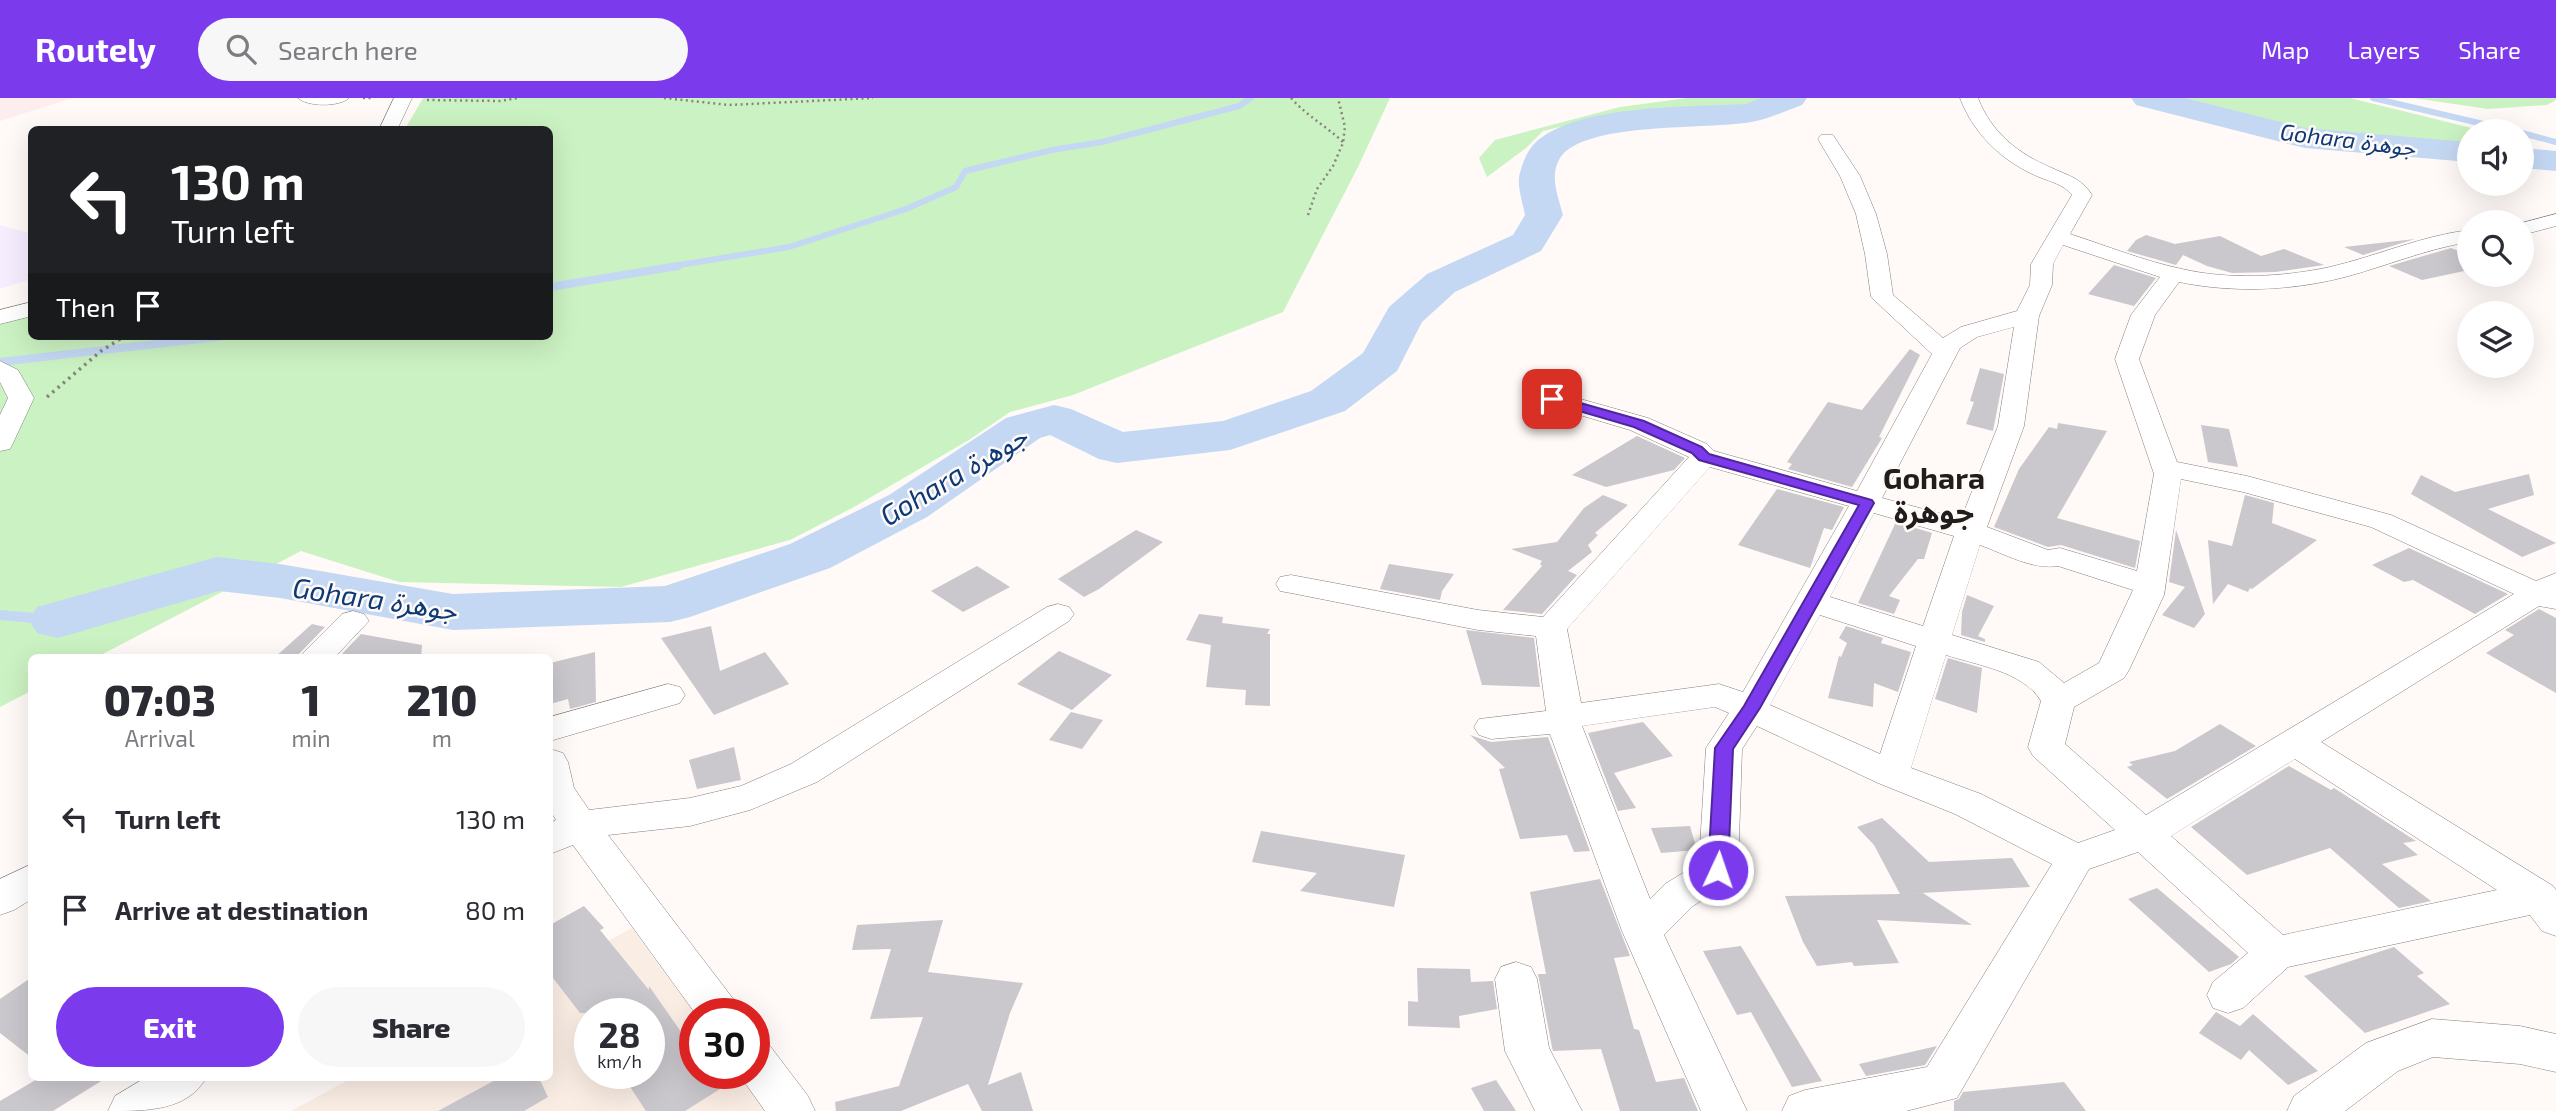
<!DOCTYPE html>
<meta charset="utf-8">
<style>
body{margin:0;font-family:"Exo 2","Noto Sans Arabic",sans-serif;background:#f7f7f7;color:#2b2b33;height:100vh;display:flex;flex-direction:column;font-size:26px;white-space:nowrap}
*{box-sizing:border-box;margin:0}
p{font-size:23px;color:#7c7c81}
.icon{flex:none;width:38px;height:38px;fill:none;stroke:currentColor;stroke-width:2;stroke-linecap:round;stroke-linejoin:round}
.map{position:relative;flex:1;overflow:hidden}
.sheet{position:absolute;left:28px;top:556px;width:525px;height:427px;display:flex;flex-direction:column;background:#fff;border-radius:10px;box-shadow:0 7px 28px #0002}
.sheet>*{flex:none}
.banner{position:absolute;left:28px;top:28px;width:525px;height:214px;border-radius:10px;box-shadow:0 7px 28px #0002;background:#202124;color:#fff;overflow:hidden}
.tools{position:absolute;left:2457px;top:21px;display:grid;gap:14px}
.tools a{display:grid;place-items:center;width:77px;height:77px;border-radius:50%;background:#fff;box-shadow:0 7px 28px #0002;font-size:35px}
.speed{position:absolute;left:574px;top:900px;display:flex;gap:14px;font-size:35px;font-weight:700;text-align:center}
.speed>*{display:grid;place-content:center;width:91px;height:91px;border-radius:50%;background:#fff;box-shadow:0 7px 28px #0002;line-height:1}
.speed small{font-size:18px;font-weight:400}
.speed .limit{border:10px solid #d22;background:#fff;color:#111}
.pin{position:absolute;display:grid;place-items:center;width:60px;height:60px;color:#fff;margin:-30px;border-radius:14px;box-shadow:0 4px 10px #0006}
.me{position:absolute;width:77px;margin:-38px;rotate:3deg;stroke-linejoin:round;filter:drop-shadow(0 0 5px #0008)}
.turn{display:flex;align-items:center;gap:24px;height:147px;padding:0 28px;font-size:32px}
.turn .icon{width:91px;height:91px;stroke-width:2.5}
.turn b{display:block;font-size:49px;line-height:60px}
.then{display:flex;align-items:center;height:66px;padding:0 28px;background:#0003;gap:14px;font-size:26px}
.eta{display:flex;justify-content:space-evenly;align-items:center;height:119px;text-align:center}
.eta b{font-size:42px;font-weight:800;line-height:49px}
.cta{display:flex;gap:14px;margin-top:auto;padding:14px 28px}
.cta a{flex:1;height:80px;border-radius:42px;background:#7c3aed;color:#fff;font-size:28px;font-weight:800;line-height:80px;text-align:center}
.cta a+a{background:#f7f7f7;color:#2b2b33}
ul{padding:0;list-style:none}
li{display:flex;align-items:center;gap:21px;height:91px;padding:0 28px}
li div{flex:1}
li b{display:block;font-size:26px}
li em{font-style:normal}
header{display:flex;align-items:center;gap:42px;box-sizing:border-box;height:98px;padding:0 35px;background:#7c3aed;color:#fff}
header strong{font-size:33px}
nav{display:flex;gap:38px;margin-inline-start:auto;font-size:24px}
.search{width:490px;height:63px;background:#f7f7f7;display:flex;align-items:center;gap:18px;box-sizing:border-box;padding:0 24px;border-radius:38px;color:#7c7c81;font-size:26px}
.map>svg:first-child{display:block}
</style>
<header>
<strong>Routely</strong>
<div class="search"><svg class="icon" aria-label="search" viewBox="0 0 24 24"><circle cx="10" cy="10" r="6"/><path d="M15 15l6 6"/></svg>Search here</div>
<nav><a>Map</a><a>Layers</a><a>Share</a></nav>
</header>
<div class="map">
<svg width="2556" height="1013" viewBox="0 0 2556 1013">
<rect width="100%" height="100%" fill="#fffaf7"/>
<path fill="#faede4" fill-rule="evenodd" d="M632,830L695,916V975H737L765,1013H291L352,980H550V874ZM590,915H649V975H590Z"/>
<polygon fill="#fdedef" points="0,0 73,0 0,23"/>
<polygon fill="#f6eefe" points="0,127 32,136 31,181 0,191"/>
<g fill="#cbf2c2">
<polygon points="423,0 1390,0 1358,69 1283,214 1073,297 1010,314 969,342 854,409 790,442 621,489 399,484 301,453 95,560 32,560 31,593 0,609 0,223 31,214 32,238 550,238 550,32 405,31"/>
<polygon points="1687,0 1766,0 1742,12 1589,22 1543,33 1526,50 1487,79 1479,60 1495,42 1620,9"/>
<polygon points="2171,0 2350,0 2484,33 2469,33 2469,49 2302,34 2233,19"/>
<polygon points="2413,0 2556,0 2556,2 2547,7 2488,11"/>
</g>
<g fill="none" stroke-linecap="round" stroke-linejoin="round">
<g stroke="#c4d8f4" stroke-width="6">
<polyline points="2373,0 2513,33"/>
<polyline points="2522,35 2556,44"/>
<polyline points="667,169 789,149 906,111 956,89 965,73 1052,52 1102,44 1239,8 1251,0"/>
</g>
<g stroke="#c4d8f4" stroke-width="8">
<polyline points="550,189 678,168"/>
<polyline points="0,264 226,238"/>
</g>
<polyline stroke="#c4d8f4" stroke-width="10" points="0,517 58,522"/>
<g fill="#c4d8f4" fill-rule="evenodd">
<path d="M1761,0H1807L1802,7C1786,13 1769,21 1751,24C1709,32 1584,23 1560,60C1549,78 1558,98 1563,117L1541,153L1455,194L1422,224L1397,273L1345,313L1230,352L1117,365L1099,361L1050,337L1040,340L927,419L830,470L690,519L670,524L453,532L280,500L219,493L58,540L37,535L29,522L37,509L217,459L280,466L453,496L665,488L790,446L889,397L1006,320L1054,307L1071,311L1123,334L1223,323L1311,293L1363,255L1389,209L1427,176L1513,137L1525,117C1523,105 1516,86 1520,75C1522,66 1527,53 1534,46C1574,6 1690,9 1746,6Z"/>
<polygon points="2131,0 2185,0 2305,30 2469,44 2469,64 2305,50 2136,7"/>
<polygon points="2522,50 2556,53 2556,73 2522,70"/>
</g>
</g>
<g fill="#cac7cd">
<polygon points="2146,137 2175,146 2220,138 2261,158 2284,151 2324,167 2275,174 2232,175 2207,168 2183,157 2176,167 2127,153 2136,142"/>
<polygon points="2415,141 2363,157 2344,149"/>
<polygon points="2451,150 2469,157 2469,172 2422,182 2389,168"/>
<polygon points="2114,167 2156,180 2134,208 2088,196"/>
<polygon points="1910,251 1920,257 1879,339 1882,340 1852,389 1788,371 1792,366 1787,364 1828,304 1862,312"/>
<polygon points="1980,270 2004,276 1993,333 1966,326 1974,304 1970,303"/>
<polygon points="2058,325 2107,333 2057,420 2140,443 2135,470 2061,447 2048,449 1994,429 2019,371 2049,329 2057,331"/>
<polygon points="2201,327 2229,331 2238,369 2208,364"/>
<polygon points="1637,338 1685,360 1674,372 1606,389 1572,377"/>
<polygon points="2529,376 2534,397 2488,411 2556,445 2522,459 2411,396 2421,377 2455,394"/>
<polygon points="1777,391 1844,409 1832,432 1824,430 1810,470 1738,447"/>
<polygon points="1603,397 1628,407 1595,435 1598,437 1588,447 1592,454 1568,473 1577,477 1542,516 1503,512 1542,468 1540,466 1542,463 1511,451 1557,444 1584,410"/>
<polygon points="2245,397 2274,405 2272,425 2317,442 2252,491 2250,490 2248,494 2228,486 2213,506 2208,442 2232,448"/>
<polygon points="1896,424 1932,435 1924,461 1918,461 1889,498 1900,502 1894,516 1858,505"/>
<polygon points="1136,432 1163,444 1099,491 1084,499 1058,481"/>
<polygon points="2176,432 2205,516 2194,530 2162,517 2185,489 2169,484"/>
<polygon points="2409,450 2508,496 2475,516 2413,482 2404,484 2372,467"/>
<polygon points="1389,466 1434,473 1454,476 1442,493 1440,502 1380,491"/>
<polygon points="977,468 1010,489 963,514 931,493"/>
<polygon points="1967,497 1994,508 1978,538 1985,541 1985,544 1961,537 1962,514"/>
<polygon points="2539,511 2556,520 2556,595 2486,555 2514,537 2505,532"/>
<polygon points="1199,516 1223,519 1222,525 1270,531 1267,536 1270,536 1270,608 1245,607 1246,592 1206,589 1211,547 1186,542"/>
<polygon points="312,526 325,529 295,560 274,560"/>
<polygon points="711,528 720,573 765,554 789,586 714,617 661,540"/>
<polygon points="1846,528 1883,540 1881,545 1911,554 1898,594 1874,585 1873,609 1828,600 1839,558 1841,559 1847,545 1839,540"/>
<polygon points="1466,532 1534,540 1540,589 1482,587"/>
<polygon points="361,536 422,547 421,560 338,560"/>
<polygon points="1059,553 1112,577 1072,612 1017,586"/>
<polygon points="595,554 596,604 570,611 568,601 550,606 550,565"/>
<polygon points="1948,560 1982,570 1977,615 1935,601"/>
<polygon points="1071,614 1103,622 1082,651 1049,642"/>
<polygon points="1643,624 1673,658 1614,675 1636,710 1618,713 1588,635"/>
<polygon points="2220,626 2256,648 2167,701 2127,669 2133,667 2129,664 2175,653"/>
<polygon points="1470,637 1491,644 1548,639 1590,753 1574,754 1567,737 1520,741 1499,671 1505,670"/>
<polygon points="734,649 741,682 697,691 689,662"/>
<polygon points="2289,668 2331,692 2334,690 2416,743 2403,745 2418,757 2382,766 2431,803 2399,810 2330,750 2247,777 2191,729"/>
<polygon points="1882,720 1929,764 2012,760 2030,789 1903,796 1923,795 1972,827 1877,822 1899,865 1854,868 1852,864 1817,868 1803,844 1785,798 1900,796 1874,747 1857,729"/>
<polygon points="1690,728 1697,752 1661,755 1651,730"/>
<polygon points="1261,733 1405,757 1394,809 1300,793 1317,775 1252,764"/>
<polygon points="1600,781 1630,858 1614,860 1634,931 1639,932 1656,984 1684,980 1698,1013 1620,1013 1601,951 1553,953 1552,949 1538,876 1546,876 1530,794"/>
<polygon points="2157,790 2239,859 2231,866 2209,874 2128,801"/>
<polygon points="584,808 604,830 600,832 649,892 649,888 695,954 695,975 709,975 720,991 685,1013 646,1013 621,975 649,975 649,915 580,915 550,876 550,827"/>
<polygon points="943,822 928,874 1023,885 1010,915 988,987 1021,974 1033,1013 982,1013 968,986 901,1013 836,1013 835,1004 899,988 923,919 870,921 891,851 852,852 857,827"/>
<polygon points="1741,848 1822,983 1792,989 1751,914 1737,917 1703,853"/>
<polygon points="2394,849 2424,875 2417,878 2450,906 2365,935 2304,878"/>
<polygon points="1417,870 1470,871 1471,884 1493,883 1497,911 1459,918 1460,930 1408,928 1408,903 1418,904"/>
<polygon points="32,879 32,960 0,935 0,901"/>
<polygon points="2216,914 2240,928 2253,916 2318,973 2288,987 2249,952 2241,962 2199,935"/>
<polygon points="1937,948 1925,967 1866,978 1859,966"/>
<polygon points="39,980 106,980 53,1013 0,1013 0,1003"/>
<polygon points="499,980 539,980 548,999 524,1013 438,1013"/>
<polygon points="1496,982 1516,1013 1484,1013 1471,990"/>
<polygon points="2064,984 2086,1013 1954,1013 1954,1003 1959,1001 1963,994"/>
</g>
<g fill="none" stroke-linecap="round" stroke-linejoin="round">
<defs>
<g id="minor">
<path d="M298,0H349C340,9 307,9 298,0Z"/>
<polygon points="394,0 412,0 397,32 379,32"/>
<path d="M1960,0H1978C1991,34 2018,56 2052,70C2069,78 2081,80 2092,97L2070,136C2107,148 2144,163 2182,171C2229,182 2283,179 2330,169C2377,158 2421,138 2469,132V144C2426,151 2386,168 2345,179C2291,193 2232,195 2179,184L2155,217L2139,261L2177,364L2247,378L2391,417L2536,483L2556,475V511L2539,508L2321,644L2553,788L2556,792V838L2542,833L2530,817L2288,869L2243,910L2228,915L2213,910L2207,897L2213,884L2248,855L2138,754L2089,771L1957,1000L1906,1013H1782L1789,998L1805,992L1927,969L2052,766L1955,716L1878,685L1757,628L1742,651L1738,772L1732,783L1693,808L1664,837L1747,1013H1701L1622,833L1550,636L1491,641L1479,637L1474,629L1479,621L1546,613L1536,538L1478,532L1291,495L1280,493L1276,486L1280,479L1291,477L1478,512L1543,519L1689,359L1630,332L1543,306L1539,301L1543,296L1552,293L1648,320L1707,346L1714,353L1857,393L1932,256L1871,199L1865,156L1856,116L1840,78L1818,41L1821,37H1833L1860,78L1876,116L1887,156L1893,197L1943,240L1961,229L2017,213L2030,187L2031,166L2072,97C2063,86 2051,84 2039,79C2003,64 1974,37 1960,0ZM2063,147L2160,179L2131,217L2115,261L2154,376L2137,473L2060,450L2048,452L1987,429L2024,328L2039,218L2052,187L2053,166ZM2014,229L1998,328L1961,421L1882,400L1960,250L1977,239ZM1710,369L1849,408L1743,594L1719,586L1581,605L1567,531ZM2181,381L2243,394L2371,429L2514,496L2146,717L2065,646L2074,609L2124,580L2129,572L2164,497ZM1874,415L1954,438L1923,528L1830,499ZM1980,447C2005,456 2032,472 2058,468L2133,492L2099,565L2064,585L2039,564L1952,537ZM1820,517L1916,548L1880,656L1770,607ZM1946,557C1976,567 2023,573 2041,603L2028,649L2033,658L2115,732L2078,745L1981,696L1911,670ZM1715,609L1729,615L1706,650L1699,765L1665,786L1650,801L1582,628ZM2295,661L2497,792L2283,837L2171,738Z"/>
<polygon points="2556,116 2556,128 2522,137 2522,125"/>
<polygon points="32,204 32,218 0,226 0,212"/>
<polygon points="0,263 18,272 34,300 13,345 10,351 0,353 0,317 8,300 0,284"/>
<polygon points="1058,506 1069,509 1074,516 1069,523 817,684 750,712 690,728 608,737 734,902 740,915 695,915 573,747 550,756 550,725 556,722 550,712 550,651 563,655 568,664 574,690 589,712 690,700 741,688 791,666 1047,509"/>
<polygon points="353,513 364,516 369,523 334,560 298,560 342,516"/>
<polygon points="668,586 680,589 685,597 680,605 550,643 550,619"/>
<polygon points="32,766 32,801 14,812 0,817 0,781"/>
<polygon points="1516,864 1531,869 1537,881 1549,950 1582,1013 1535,1013 1505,953 1495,881 1501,869"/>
<polygon points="2432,921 2520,928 2556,936 2556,974 2520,966 2433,959 2398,973 2345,1013 2287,1013 2294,998 2366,945"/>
<polygon points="754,943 770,948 808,998 815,1013 765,1013 738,975 754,975"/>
<path d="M145,980H206C187,1013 147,1013 108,1013L115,998Z"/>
</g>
</defs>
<use href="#minor" stroke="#847f7c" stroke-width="1"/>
<g stroke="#888482" stroke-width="2.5" stroke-dasharray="2 3.5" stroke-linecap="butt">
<polyline points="363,0 373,0"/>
<polyline points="664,0 729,7 873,0"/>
<path d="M1291,0C1307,18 1326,28 1343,44"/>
<polyline points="427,2 500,3 518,0"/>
<polyline points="1308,117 1317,91 1333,68 1343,45 1345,29 1338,0"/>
</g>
<polyline stroke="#888482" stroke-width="3.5" stroke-dasharray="2.5 4.5" stroke-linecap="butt" points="47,299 101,253 125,238"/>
<use href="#minor" fill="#fff" fill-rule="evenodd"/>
</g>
<polygon fill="#7c3aed" stroke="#51269a" stroke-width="2" points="1552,297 1644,323 1702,349 1709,356 1872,402 1874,405 1760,610 1733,651 1728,772 1725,778 1718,780 1711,778 1708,772 1715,650 1744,608 1859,407 1699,362 1692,355 1634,329 1548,304 1546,301"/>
<g text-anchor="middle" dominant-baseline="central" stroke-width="5" stroke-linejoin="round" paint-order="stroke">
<g font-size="23" font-style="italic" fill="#0c3a77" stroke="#fffaf7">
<text transform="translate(2348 41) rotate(7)">Gohara جوهرة</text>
</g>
<g font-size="28" font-style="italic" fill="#0c3a77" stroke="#fffaf7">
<text transform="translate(953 377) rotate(-31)">Gohara جوهرة</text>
<text transform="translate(375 500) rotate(8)">Gohara جوهرة</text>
</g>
<g font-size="30" font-weight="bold" fill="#201e1c" stroke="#fffaf7">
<text x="1934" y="379">Gohara<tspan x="1934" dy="34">جوهرة</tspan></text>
</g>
</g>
</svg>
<div class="tools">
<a><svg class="icon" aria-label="sound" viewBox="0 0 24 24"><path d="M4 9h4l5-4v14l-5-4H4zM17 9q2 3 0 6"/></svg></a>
<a><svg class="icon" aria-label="search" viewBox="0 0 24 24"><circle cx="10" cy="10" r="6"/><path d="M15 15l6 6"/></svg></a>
<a><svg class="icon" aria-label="layers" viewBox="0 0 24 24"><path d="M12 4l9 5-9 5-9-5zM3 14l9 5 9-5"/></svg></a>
</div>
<div class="speed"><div>28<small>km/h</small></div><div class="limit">30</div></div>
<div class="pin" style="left:1552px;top:301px;background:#d93025"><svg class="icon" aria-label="arrive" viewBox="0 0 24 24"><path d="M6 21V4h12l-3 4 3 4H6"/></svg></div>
<svg class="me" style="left:1718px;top:772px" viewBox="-20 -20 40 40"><circle r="17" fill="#7c3aed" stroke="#fff" stroke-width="3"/><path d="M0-11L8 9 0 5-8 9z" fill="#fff"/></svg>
<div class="banner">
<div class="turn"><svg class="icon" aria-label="left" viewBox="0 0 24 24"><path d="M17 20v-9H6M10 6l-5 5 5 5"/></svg><div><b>130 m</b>Turn left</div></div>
<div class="then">Then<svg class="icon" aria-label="arrive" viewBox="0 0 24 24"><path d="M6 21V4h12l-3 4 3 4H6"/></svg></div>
</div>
<section class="sheet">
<div class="eta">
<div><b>07:03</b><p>Arrival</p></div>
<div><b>1</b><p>min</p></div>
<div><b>210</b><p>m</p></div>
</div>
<ul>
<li><svg class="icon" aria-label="left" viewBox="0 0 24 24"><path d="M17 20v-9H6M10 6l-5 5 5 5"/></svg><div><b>Turn left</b></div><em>130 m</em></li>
<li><svg class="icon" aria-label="arrive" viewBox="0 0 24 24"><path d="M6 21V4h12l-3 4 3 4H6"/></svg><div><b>Arrive at destination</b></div><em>80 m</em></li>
</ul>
<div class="cta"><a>Exit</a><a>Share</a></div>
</section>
</div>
